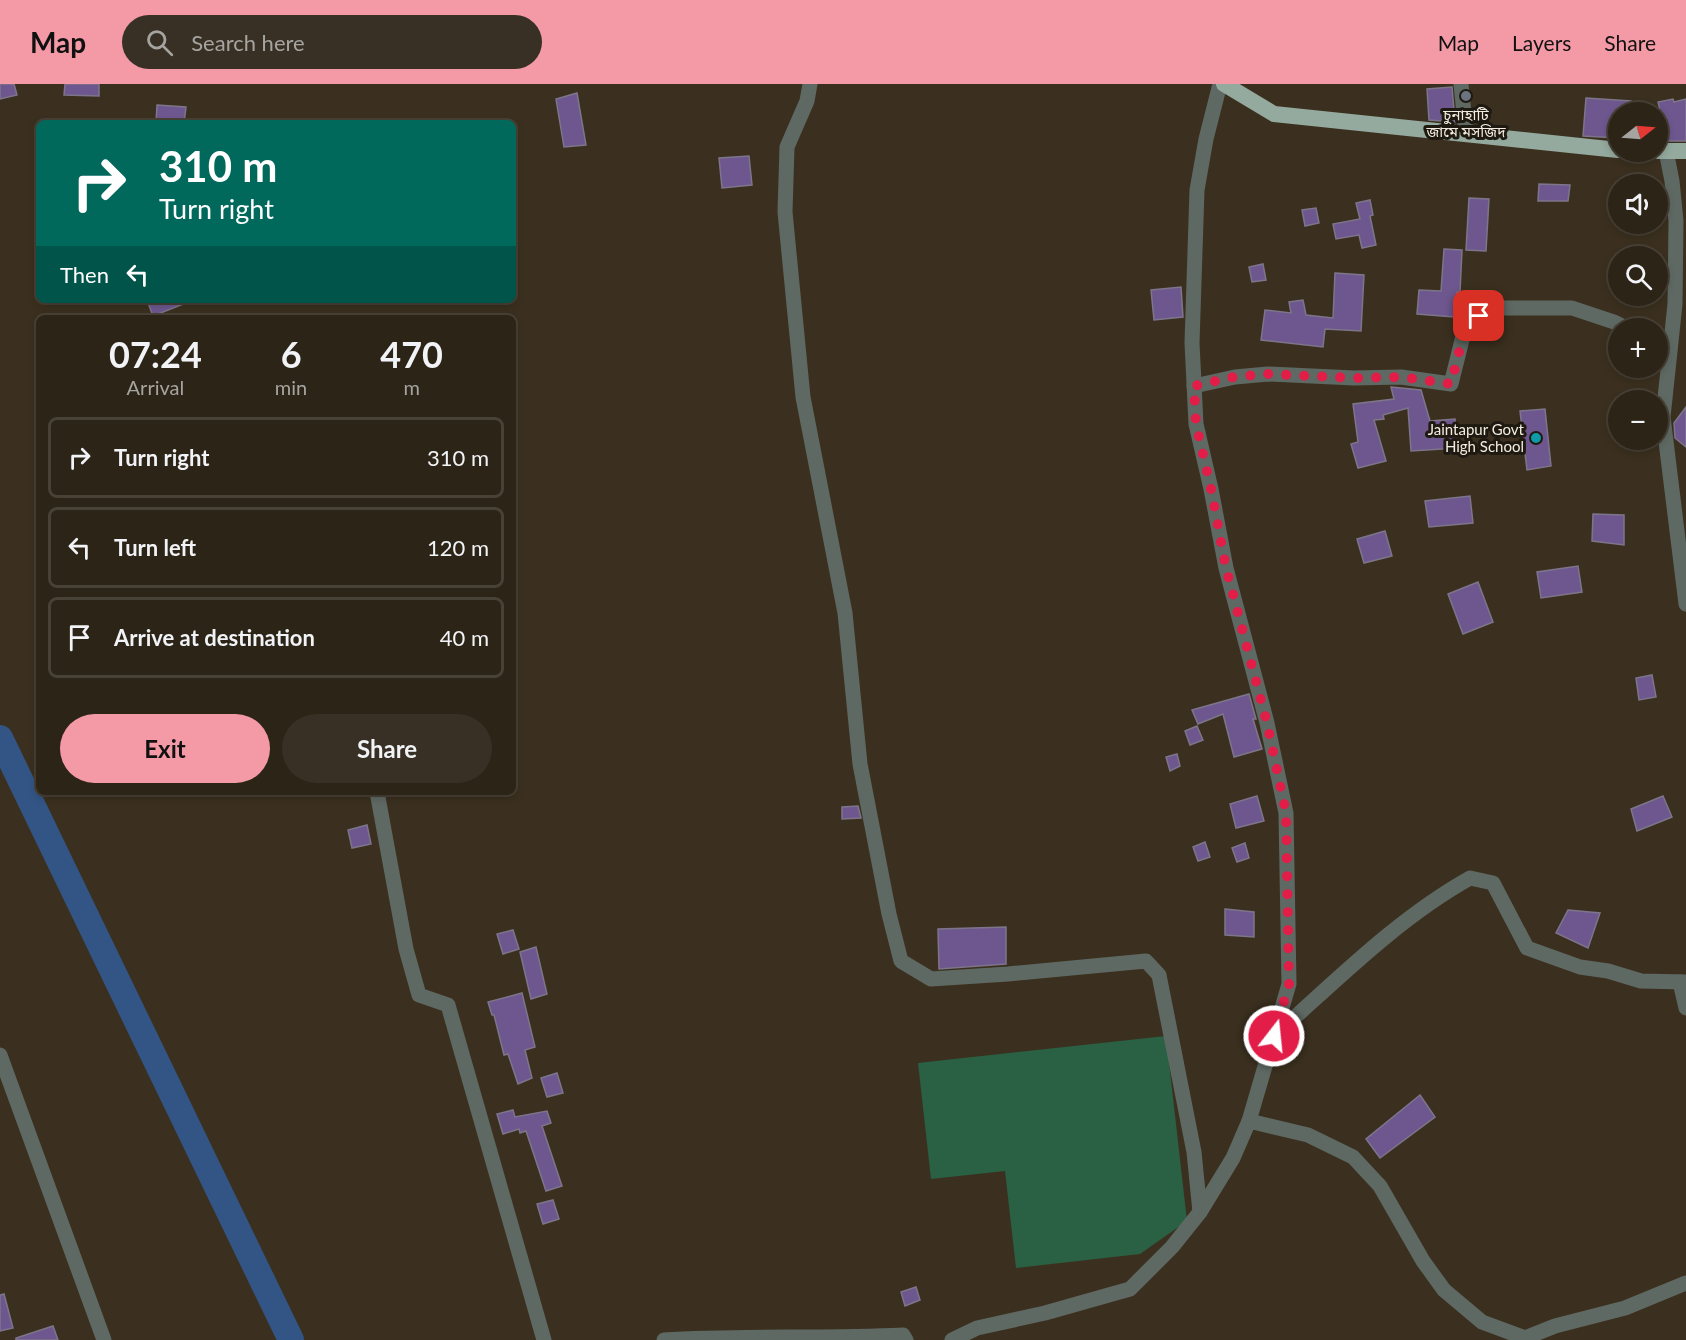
<!DOCTYPE html>
<meta charset="utf-8">
<style>
body{margin:0;font-family:Lato,"Noto Sans Bengali",sans-serif;background:#383024;color:#f1f3f6;height:100vh;display:flex;flex-direction:column;font-size:22px;white-space:nowrap}
*{box-sizing:border-box;margin:0}
p{font-size:20px;color:#a6a4a1}
.icon{flex:none;width:33px;height:33px;fill:none;stroke:currentColor;stroke-width:2;stroke-linecap:round;stroke-linejoin:round}
.map{position:relative;flex:1;overflow:hidden}
.panel{position:absolute;left:36px;top:231px;width:480px;height:480px;display:flex;flex-direction:column;background:#2c2417;border-radius:9px;box-shadow:0 3px 9px #0003,0 0 0 2px #484136}
.panel>*{flex:none}
.guide{position:absolute;left:36px;top:36px;width:480px;height:183px;border-radius:9px;box-shadow:0 3px 9px #0003,0 0 0 2px #484136;background:#00695c;color:#fff;overflow:hidden}
.needle{width:39px;rotate:73deg}
.tools{position:absolute;left:1608px;top:18px;display:grid;gap:12px}
.tools a{display:grid;place-items:center;width:60px;height:60px;border-radius:50%;background:#2c2417;box-shadow:0 3px 9px #0003,0 0 0 2px #484136;font-size:30px}
.pin{position:absolute;display:grid;place-items:center;width:51px;height:51px;color:#fff;margin:-26px;border-radius:12px;box-shadow:0 3px 9px #0006}
.me{position:absolute;width:66px;margin:-33px;rotate:16deg;stroke-linejoin:round;filter:drop-shadow(0 0 4px #0008)}
.turn{display:flex;align-items:center;gap:21px;height:126px;padding:0 24px;font-size:27px}
.turn .icon{width:78px;height:78px;stroke-width:2.5}
.turn b{display:block;font-size:42px;line-height:51px}
.then{display:flex;align-items:center;height:57px;padding:0 24px;background:#0003;gap:12px;font-size:22px}
.eta{display:flex;justify-content:space-evenly;align-items:center;height:102px;text-align:center}
.eta b{font-size:36px;font-weight:700;line-height:42px}
.primary-button{display:flex;gap:12px;margin-top:auto;padding:12px 24px}
.primary-button a{flex:1;height:69px;border-radius:36px;background:#f49aa6;color:#111;font-size:24px;font-weight:700;line-height:69px;text-align:center}
.primary-button a+a{background:#383024;color:#f1f3f6}
ul{padding:0;list-style:none}
li{display:flex;align-items:center;gap:18px;height:81px;margin:0 12px 9px;padding:0 12px;border:3px solid #484136;border-radius:9px}
li div{flex:1}
li b{display:block;font-size:22px}
li em{font-style:normal}
header{display:flex;align-items:center;gap:36px;box-sizing:border-box;height:84px;padding:0 30px;background:#f49aa6;color:#111}
header strong{font-size:28px}
nav{display:flex;gap:33px;margin-inline-start:auto;font-size:21px}
.search{width:420px;height:54px;background:#383024;display:flex;align-items:center;gap:15px;box-sizing:border-box;padding:0 21px;border-radius:33px;color:#a6a4a1;font-size:22px}
.map>svg:first-child{display:block}
</style>
<header>
<strong>Map</strong>
<div class="search"><svg class="icon" aria-label="search" viewBox="0 0 24 24"><circle cx="10" cy="10" r="6"/><path d="M15 15l6 6"/></svg>Search here</div>
<nav><a>Map</a><a>Layers</a><a>Share</a></nav>
</header>
<div class="map">
<svg width="1686" height="1256" viewBox="0 0 1686 1256">
<rect width="100%" height="100%" fill="#3b301f"/>
<polygon fill="#2a6043" points="1166,952 1187,1137 1140,1170 1016,1184 1005,1087 931,1095 918,979"/>
<g fill="none" stroke-linecap="round" stroke-linejoin="round">
<polyline stroke="#335585" stroke-width="26" points="0,654 291,1256"/>
</g>
<g fill="#6e578e" stroke="#7d758a" stroke-width="1.5">
<polygon points="0,0 14,0 17,11 0,15"/>
<polygon points="65,0 99,0 99,12 64,11"/>
<polygon points="1452,3 1455,38 1429,36 1427,5"/>
<polygon points="577,9 586,61 564,63 556,15"/>
<polygon points="1586,14 1631,17 1630,28 1618,28 1618,54 1583,52"/>
<polygon points="1673,15 1674,18 1686,15 1686,57 1658,57 1658,43 1664,41 1658,18"/>
<polygon points="157,21 186,23 184,39 156,39"/>
<polygon points="749,72 752,101 722,104 719,74"/>
<polygon points="1539,100 1570,101 1568,117 1538,117"/>
<polygon points="1469,114 1489,115 1486,167 1466,166"/>
<polygon points="1370,116 1373,131 1370,132 1376,161 1362,164 1359,151 1336,155 1333,140 1360,135 1356,119"/>
<polygon points="1316,124 1319,139 1305,142 1302,126"/>
<polygon points="1444,165 1462,166 1460,208 1457,208 1454,233 1417,230 1419,206 1441,207"/>
<polygon points="1263,180 1266,196 1252,198 1249,183"/>
<polygon points="1335,189 1364,191 1361,247 1325,245 1323,263 1261,256 1265,226 1291,229 1289,218 1303,216 1306,231 1333,234"/>
<polygon points="1181,203 1183,233 1154,236 1151,206"/>
<polygon points="147,216 191,216 191,217 153,232"/>
<polygon points="1391,303 1421,306 1430,337 1455,335 1458,364 1411,367 1408,324 1383,331 1384,335 1374,336 1386,377 1358,384 1351,360 1358,358 1353,320 1394,315"/>
<polygon points="1686,323 1686,363 1675,354 1674,339"/>
<polygon points="1545,325 1551,382 1527,386 1520,327"/>
<polygon points="1470,412 1473,439 1429,443 1425,417"/>
<polygon points="1593,430 1624,431 1624,461 1592,457"/>
<polygon points="1385,447 1392,472 1364,479 1357,455"/>
<polygon points="1578,482 1582,508 1541,514 1537,488"/>
<polygon points="1478,498 1493,538 1463,550 1448,510"/>
<polygon points="1652,591 1656,613 1639,616 1636,594"/>
<polygon points="1249,610 1256,635 1253,635 1262,665 1234,673 1223,630 1198,640 1192,626"/>
<polygon points="1197,642 1203,656 1190,661 1185,647"/>
<polygon points="1177,670 1180,682 1170,687 1166,673"/>
<polygon points="1257,712 1264,737 1236,744 1230,720"/>
<polygon points="1663,712 1672,733 1637,747 1631,725"/>
<polygon points="858,722 861,734 842,735 842,723"/>
<polygon points="367,741 371,760 352,764 348,746"/>
<polygon points="1205,758 1210,773 1198,777 1193,763"/>
<polygon points="1245,759 1249,774 1237,778 1232,764"/>
<polygon points="1225,825 1254,828 1254,853 1225,851"/>
<polygon points="1568,826 1600,829 1588,864 1556,849"/>
<polygon points="1006,843 1006,880 939,885 938,845"/>
<polygon points="513,846 519,865 503,870 497,850"/>
<polygon points="536,863 547,910 531,915 520,868"/>
<polygon points="522,909 535,963 525,966 532,994 518,1000 508,970 504,971 494,931 492,931 488,918"/>
<polygon points="557,989 563,1009 547,1013 541,994"/>
<polygon points="1420,1011 1435,1033 1380,1074 1366,1055"/>
<polygon points="513,1026 515,1033 547,1027 551,1039 542,1042 562,1102 546,1107 526,1047 520,1049 519,1045 503,1050 497,1030"/>
<polygon points="553,1116 559,1135 543,1140 537,1120"/>
<polygon points="916,1203 920,1216 905,1222 901,1208"/>
<polygon points="4,1210 13,1244 0,1247 0,1211"/>
<polygon points="53,1242 58,1256 16,1256 16,1254"/>
</g>
<g fill="none" stroke-linecap="round" stroke-linejoin="round">
<g stroke="#5f6963" stroke-width="15">
<polyline points="810,0 807,17 787,63 785,128 803,313 845,529 860,680 889,830 901,877 931,895 1008,890 1146,877 1159,891 1194,1068 1200,1128"/>
<polyline points="1461,0 1466,50"/>
<polyline points="1666,67 1672,97 1676,137 1675,220 1663,333 1686,520"/>
<polyline points="1194,302 1235,293 1268,290 1354,294 1401,293 1451,300 1466,240 1492,224 1572,224 1614,238 1626,244"/>
<polyline points="377,708 406,865 419,911 448,921 544,1256"/>
<polyline points="1680,898 1686,924"/>
<path d="M1274,952C1337,896 1397,835 1470,794L1493,799L1527,864L1580,883L1608,887L1641,897L1686,898"/>
<polyline points="1249,1037 1308,1051 1353,1073 1380,1102 1423,1177 1444,1206 1482,1238 1525,1254 1525,1256"/>
<polyline points="1525,1254 1555,1242 1625,1224 1686,1199"/>
<path d="M664,1256C744,1251 824,1255 903,1251L906,1256"/>
<polyline points="952,1256 977,1244 1045,1229 1130,1205 1172,1163 1200,1128 1233,1074 1249,1037 1289,900 1286,729 1267,639 1226,484 1211,405 1196,340 1192,259 1197,106 1206,55 1220,0"/>
</g>
<polyline stroke="#5f6963" stroke-width="15" points="0,971 104,1256"/>
<g stroke="#94aa9e" stroke-width="16">
<polyline points="1224,0 1274,30 1618,66"/>
<polyline points="1658,67 1686,67"/>
<polyline points="1637,68 1650,68"/>
</g>
</g>
<g fill="none" stroke-linecap="round" stroke-linejoin="round">
<polyline stroke="#e11d48" stroke-width="10" stroke-dasharray="0 18" points="1274,952 1289,900 1286,729 1267,639 1226,484 1211,405 1196,340 1194,302 1234,293 1268,290 1354,294 1401,293 1451,300 1466,240 1479,232"/>
</g>
<circle fill="#6b7280" stroke="#1e1911" stroke-width="2" cx="1466" cy="12" r="6"/>
<circle fill="#0f9aa8" stroke="#1e1911" stroke-width="2" cx="1536" cy="354" r="6"/>
<g text-anchor="middle" dominant-baseline="central" stroke-width="6" stroke-linejoin="round" paint-order="stroke">
<g font-size="15" fill="#f3ece1" stroke="#1e1911">
<text x="1466" y="30">চুনাহাটি<tspan x="1466" dy="17">জামে মসজিদ</tspan></text>
<text x="1524" y="345" text-anchor="end">Jaintapur Govt<tspan x="1524" dy="17">High School</tspan></text>
</g>
</g>
</svg>
<div class="tools">
<a><svg class="needle" viewBox="-14 -14 28 28"><path d="M0-13l5 13h-10z" fill="#e53935"/><path d="M0 13l5-13h-10z" fill="#a6a4a1"/></svg></a>
<a><svg class="icon" aria-label="sound" viewBox="0 0 24 24"><path d="M4 9h4l5-4v14l-5-4H4zM17 9q2 3 0 6"/></svg></a>
<a><svg class="icon" aria-label="search" viewBox="0 0 24 24"><circle cx="10" cy="10" r="6"/><path d="M15 15l6 6"/></svg></a>
<a>+</a>
<a>−</a>
</div>
<div class="pin" style="left:1479px;top:232px;background:#d93025"><svg class="icon" aria-label="arrive" viewBox="0 0 24 24"><path d="M6 21V4h12l-3 4 3 4H6"/></svg></div>
<svg class="me" style="left:1274px;top:952px" viewBox="-20 -20 40 40"><circle r="17" fill="#e11d48" stroke="#fff" stroke-width="3"/><path d="M0-11L8 9 0 5-8 9z" fill="#fff"/></svg>
<div class="guide">
<div class="turn"><svg class="icon" aria-label="right" viewBox="0 0 24 24"><path d="M7 20v-9h11M14 6l5 5-5 5"/></svg><div><b>310 m</b>Turn right</div></div>
<div class="then">Then<svg class="icon" aria-label="left" viewBox="0 0 24 24"><path d="M17 20v-9H6M10 6l-5 5 5 5"/></svg></div>
</div>
<section class="panel">
<div class="eta">
<div><b>07:24</b><p>Arrival</p></div>
<div><b>6</b><p>min</p></div>
<div><b>470</b><p>m</p></div>
</div>
<ul>
<li><svg class="icon" aria-label="right" viewBox="0 0 24 24"><path d="M7 20v-9h11M14 6l5 5-5 5"/></svg><div><b>Turn right</b></div><em>310 m</em></li>
<li><svg class="icon" aria-label="left" viewBox="0 0 24 24"><path d="M17 20v-9H6M10 6l-5 5 5 5"/></svg><div><b>Turn left</b></div><em>120 m</em></li>
<li><svg class="icon" aria-label="arrive" viewBox="0 0 24 24"><path d="M6 21V4h12l-3 4 3 4H6"/></svg><div><b>Arrive at destination</b></div><em>40 m</em></li>
</ul>
<div class="primary-button"><a>Exit</a><a>Share</a></div>
</section>
</div>
